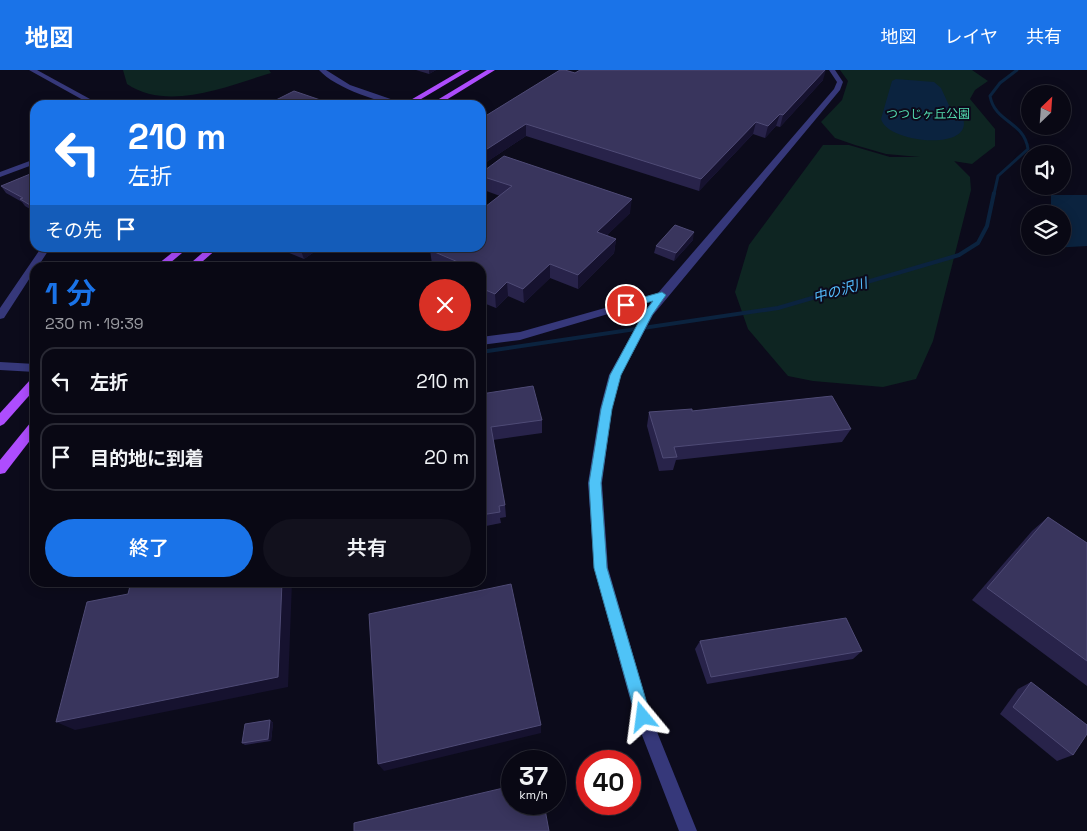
<!DOCTYPE html>
<html lang="ja">
<meta charset="utf-8">
<style>
body{margin:0;font-family:"Space Grotesk","Noto Sans JP",sans-serif;background:#12111d;color:#f1f3f6;height:100vh;display:flex;flex-direction:column;font-size:19px;white-space:nowrap}
*{box-sizing:border-box;margin:0}
p{font-size:16px;color:#999aa0}
.icon{flex:none;width:28px;height:28px;fill:none;stroke:currentColor;stroke-width:2;stroke-linecap:round;stroke-linejoin:round}
.map{position:relative;flex:1;overflow:hidden}
.sheet{position:absolute;left:30px;top:192px;width:456px;height:325px;display:flex;flex-direction:column;background:#090814;border-radius:15px;box-shadow:0 2px 12px #0003,0 0 0 1px #292934}
.sheet>*{flex:none}
.guide{position:absolute;left:30px;top:30px;width:456px;height:152px;border-radius:15px;box-shadow:0 2px 12px #0003,0 0 0 1px #292934;background:#1a73e8;color:#fff;overflow:hidden}
.needle{width:32px;rotate:25deg}
.buttons{position:absolute;left:1021px;top:15px;display:grid;gap:10px}
.buttons a{display:grid;place-items:center;width:50px;height:50px;border-radius:50%;background:#090814;box-shadow:0 2px 12px #0003,0 0 0 1px #292934;font-size:25px}
.speed{position:absolute;left:501px;top:680px;display:flex;gap:10px;font-size:25px;font-weight:700;text-align:center}
.speed>*{display:grid;place-content:center;width:65px;height:65px;border-radius:50%;background:#090814;box-shadow:0 2px 12px #0003,0 0 0 1px #292934;line-height:1}
.speed small{font-size:12px;font-weight:400}
.speed .limit{border:8px solid #d22;background:#fff;color:#111}
.pin{position:absolute;display:grid;place-items:center;width:42px;height:42px;color:#fff;margin:-21px;border:2px solid #fff;border-radius:50%;box-shadow:0 1px 5px #0007}
.me{position:absolute;width:55px;margin:-28px;rotate:344deg;stroke-linejoin:round;filter:drop-shadow(0 0 4px #0008)}
.turn{display:flex;align-items:center;gap:18px;height:105px;padding:0 15px;font-size:22px}
.turn .icon{width:65px;height:65px;stroke-width:2.5}
.turn b{display:block;font-size:35px;line-height:42px}
.then{display:flex;align-items:center;height:48px;padding:0 15px;background:#0003;gap:10px;font-size:19px}
.round{display:grid;place-items:center;flex:none;width:52px;height:52px;border-radius:26px;background:#12111d}
.overview{display:flex;align-items:center;justify-content:space-between;height:85px;padding:0 15px}
h1{font-size:30px;font-weight:600;line-height:38px;color:#1a73e8}
.cta{display:flex;gap:10px;margin-top:auto;padding:10px 15px}
.cta a{flex:1;height:58px;border-radius:30px;background:#1a73e8;color:#fff;font-size:20px;font-weight:600;line-height:58px;text-align:center}
.cta a+a{background:#12111d;color:#f1f3f6}
ul{padding:0;list-style:none}
li{display:flex;align-items:center;gap:15px;height:68px;margin:0 10px 8px;padding:0 5px;border:2px solid #292934;border-radius:15px}
li div{flex:1}
li b{display:block;font-size:19px}
li em{font-style:normal}
header{display:flex;align-items:center;gap:30px;box-sizing:border-box;height:70px;padding:0 25px;background:#1a73e8;color:#fff}
header strong{font-size:24px}
nav{display:flex;gap:28px;margin-inline-start:auto;font-size:18px}
.map>svg:first-child{display:block}
</style>
<header>
<strong>地図</strong>
<nav><a>地図</a><a>レイヤ</a><a>共有</a></nav>
</header>
<div class="map">
<svg width="1087" height="761" viewBox="0 0 1087 761">
<rect width="100%" height="100%" fill="#0c0b1b"/>
<g fill="#0e2522">
<path d="M123,0H269L271,3C227,16 169,42 127,14Z"/>
<polygon points="840,0 972,0 988,11 975,20 970,29 995,59 995,76 972,94 934,88 954,91 970,107 971,120 933,271 916,309 883,317 813,311 788,306 748,259 735,222 749,175 823,75 849,75 890,87 920,87 886,84 855,75 835,68 821,52 842,30 848,11"/>
</g>
<g fill="#0b233f">
<path d="M896,9L934,12L941,18L952,42L963,48C974,82 887,73 881,49L892,11Z"/>
<polygon points="1051,125 1087,125 1087,176 1052,178 1062,176 1062,144 1051,144"/>
</g>
<g fill="none" stroke-linecap="round" stroke-linejoin="round">
<path stroke="#0b233f" stroke-width="3" d="M994,124L998,106L1028,79C1024,51 995,53 990,26L1000,13L1017,0"/>
<polyline stroke="#0b233f" stroke-width="4" points="481,282 778,238 959,185 978,173 987,156 994,123"/>
<g fill="#36387a" fill-rule="evenodd">
<polygon points="29,0 37,0 101,35 92,35"/>
<path d="M319,0H326L350,15L408,35C383,35 335,18 319,0Z"/>
<polygon points="829,0 835,0 843,12 840,20 653,245 621,305 612,339 602,413 608,498 651,647 697,761 679,761 635,647 594,498 588,413 600,339 609,305 643,244 652,231 520,270 481,275 481,267 520,262 658,223 834,19 837,12"/>
<polygon points="35,89 35,94 0,107 0,102"/>
<polygon points="41,178 50,178 37,198 35,198 35,200 4,248 0,249 0,238"/>
<polygon points="0,292 35,294 35,302 0,300"/>
</g>
<g fill="#ae4dfe" fill-rule="evenodd">
<polygon points="462,0 470,0 411,35 402,35"/>
<polygon points="487,0 495,0 438,35 429,35"/>
<polygon points="178,178 188,178 164,198 153,198"/>
<polygon points="208,178 218,178 195,198 185,198"/>
<polygon points="35,308 35,319 4,354 0,356 0,343 31,309"/>
<polygon points="35,350 35,364 5,403 0,404 0,390 31,352"/>
</g>
</g>
<g fill="#28234a">
<polygon points="416,0 436,0 429,4"/>
<polygon points="575,3 823,10 780,57 776,56 765,68 753,64 699,121 526,66 485,93 481,92 481,43 487,45"/>
<polygon points="35,102 35,142 25,136 22,132 6,123 1,116"/>
<polygon points="481,103 630,143 607,165 616,169 614,183 578,219 550,208 524,233 508,226 496,238 481,232 481,198 441,198 432,194 430,180 500,126 481,119"/>
<polygon points="693,170 674,191 654,183 656,176"/>
<polygon points="277,178 320,178 304,189"/>
<polygon points="481,324 542,350 542,363 493,370 505,435 506,447 500,448 501,453 481,457"/>
<polygon points="692,341 851,359 842,372 676,390 673,400 659,401 647,356 649,342"/>
<polygon points="1048,447 1087,473 1087,616 972,530 1032,461"/>
<polygon points="700,571 862,581 853,589 707,614 695,579"/>
<polygon points="1031,612 1073,685 1057,691 1000,644 1018,619"/>
<polygon points="270,650 273,653 271,671 245,675 242,673"/>
</g>
<g fill="#16122f">
<polygon points="429,0 436,0 429,4"/>
<polygon points="825,0 826,0 823,10 780,57 783,45"/>
<polygon points="780,44 776,56 765,68 768,56"/>
<polygon points="756,52 753,64 699,121 701,109"/>
<polygon points="526,54 526,66 485,93 484,81"/>
<polygon points="632,129 630,143 596,176 597,162"/>
<polygon points="694,162 693,170 674,191 676,183"/>
<polygon points="616,169 614,183 578,219 578,205"/>
<polygon points="300,178 320,178 304,189"/>
<polygon points="550,194 550,208 524,233 523,219"/>
<polygon points="507,212 508,226 496,238 495,224"/>
<polygon points="282,512 292,512 288,617 75,660 56,652"/>
<polygon points="270,650 273,653 271,671 268,669"/>
<polygon points="541,655 541,663 384,701 378,694"/>
</g>
<g fill="#39355d" stroke="#4f4b76">
<polygon points="560,0 565,0 575,3 580,0 825,0 783,45 780,44 768,56 756,52 701,109 526,54 484,81 481,80 481,43 487,45"/>
<polygon points="294,21 335,35 266,35"/>
<polygon points="255,32 264,35 247,35"/>
<polygon points="504,86 632,129 597,162 616,169 578,205 550,194 523,219 507,212 495,224 481,218 481,198 472,198 430,180 432,178 481,178 481,140 512,116 481,106 481,103"/>
<polygon points="35,102 35,116 30,118 35,121 35,138 20,129 23,128 1,116"/>
<polygon points="675,155 694,162 676,183 656,176"/>
<polygon points="533,316 542,350 491,357 505,435 499,436 500,442 481,445 481,324"/>
<polygon points="832,326 851,359 674,377 677,387 663,388 649,342 692,339 692,341"/>
<polygon points="1048,447 1087,473 1087,591 987,518"/>
<polygon points="131,512 282,512 278,607 56,652 87,532 128,524"/>
<polygon points="511,514 541,655 378,694 369,544"/>
<polygon points="846,548 862,581 711,607 700,571"/>
<polygon points="1031,612 1087,655 1087,664 1073,685 1013,637"/>
<polygon points="270,650 268,669 242,673 245,654"/>
<polygon points="512,716 512,734 544,734 549,761 354,761 354,753"/>
</g>
<polygon fill="#4fc3f7" stroke="#337fa1" points="662,222 666,225 652,245 621,305 612,339 601,413 607,498 651,647 648,652 643,655 638,652 636,647 594,498 589,413 601,339 610,305 643,244 653,231 626,238 622,235 623,233"/>
<g text-anchor="middle" dominant-baseline="central" stroke-width="4" stroke-linejoin="round" paint-order="stroke">
<g font-size="12" fill="#53ddb0" stroke="#0c0b1b">
<text x="928" y="44">つつじヶ丘公園</text>
</g>
<g font-size="14" font-style="italic" fill="#54bdfe" stroke="#0c0b1b">
<text transform="translate(840 220) rotate(-16)">中の沢川</text>
</g>
</g>
</svg>
<div class="buttons">
<a><svg class="needle" viewBox="-14 -14 28 28"><path d="M0-13l5 13h-10z" fill="#e53935"/><path d="M0 13l5-13h-10z" fill="#999aa0"/></svg></a>
<a><svg class="icon" aria-label="sound" viewBox="0 0 24 24"><path d="M4 9h4l5-4v14l-5-4H4zM17 9q2 3 0 6"/></svg></a>
<a><svg class="icon" aria-label="layers" viewBox="0 0 24 24"><path d="M12 4l9 5-9 5-9-5zM3 14l9 5 9-5"/></svg></a>
</div>
<div class="speed"><div>37<small>km/h</small></div><div class="limit">40</div></div>
<div class="pin" style="left:626px;top:235px;background:#d93025"><svg class="icon" aria-label="arrive" viewBox="0 0 24 24"><path d="M6 21V4h12l-3 4 3 4H6"/></svg></div>
<svg class="me" style="left:643px;top:647px" viewBox="-20 -20 40 40"><path d="M0-17L14 15 0 8-14 15z" fill="#4fc3f7" stroke="#fff" stroke-width="4"/></svg>
<div class="guide">
<div class="turn"><svg class="icon" aria-label="left" viewBox="0 0 24 24"><path d="M17 20v-9H6M10 6l-5 5 5 5"/></svg><div><b>210 m</b>左折</div></div>
<div class="then">その先<svg class="icon" aria-label="arrive" viewBox="0 0 24 24"><path d="M6 21V4h12l-3 4 3 4H6"/></svg></div>
</div>
<section class="sheet">
<div class="overview"><div><h1>1 分</h1><p>230 m · 19:39</p></div><a class="round" style="background:#d93025;color:#fff"><svg class="icon" aria-label="close" viewBox="0 0 24 24"><path d="M6 6l12 12M18 6L6 18"/></svg></a></div>
<ul>
<li><svg class="icon" aria-label="left" viewBox="0 0 24 24"><path d="M17 20v-9H6M10 6l-5 5 5 5"/></svg><div><b>左折</b></div><em>210 m</em></li>
<li><svg class="icon" aria-label="arrive" viewBox="0 0 24 24"><path d="M6 21V4h12l-3 4 3 4H6"/></svg><div><b>目的地に到着</b></div><em>20 m</em></li>
</ul>
<div class="cta"><a>終了</a><a>共有</a></div>
</section>
</div>
